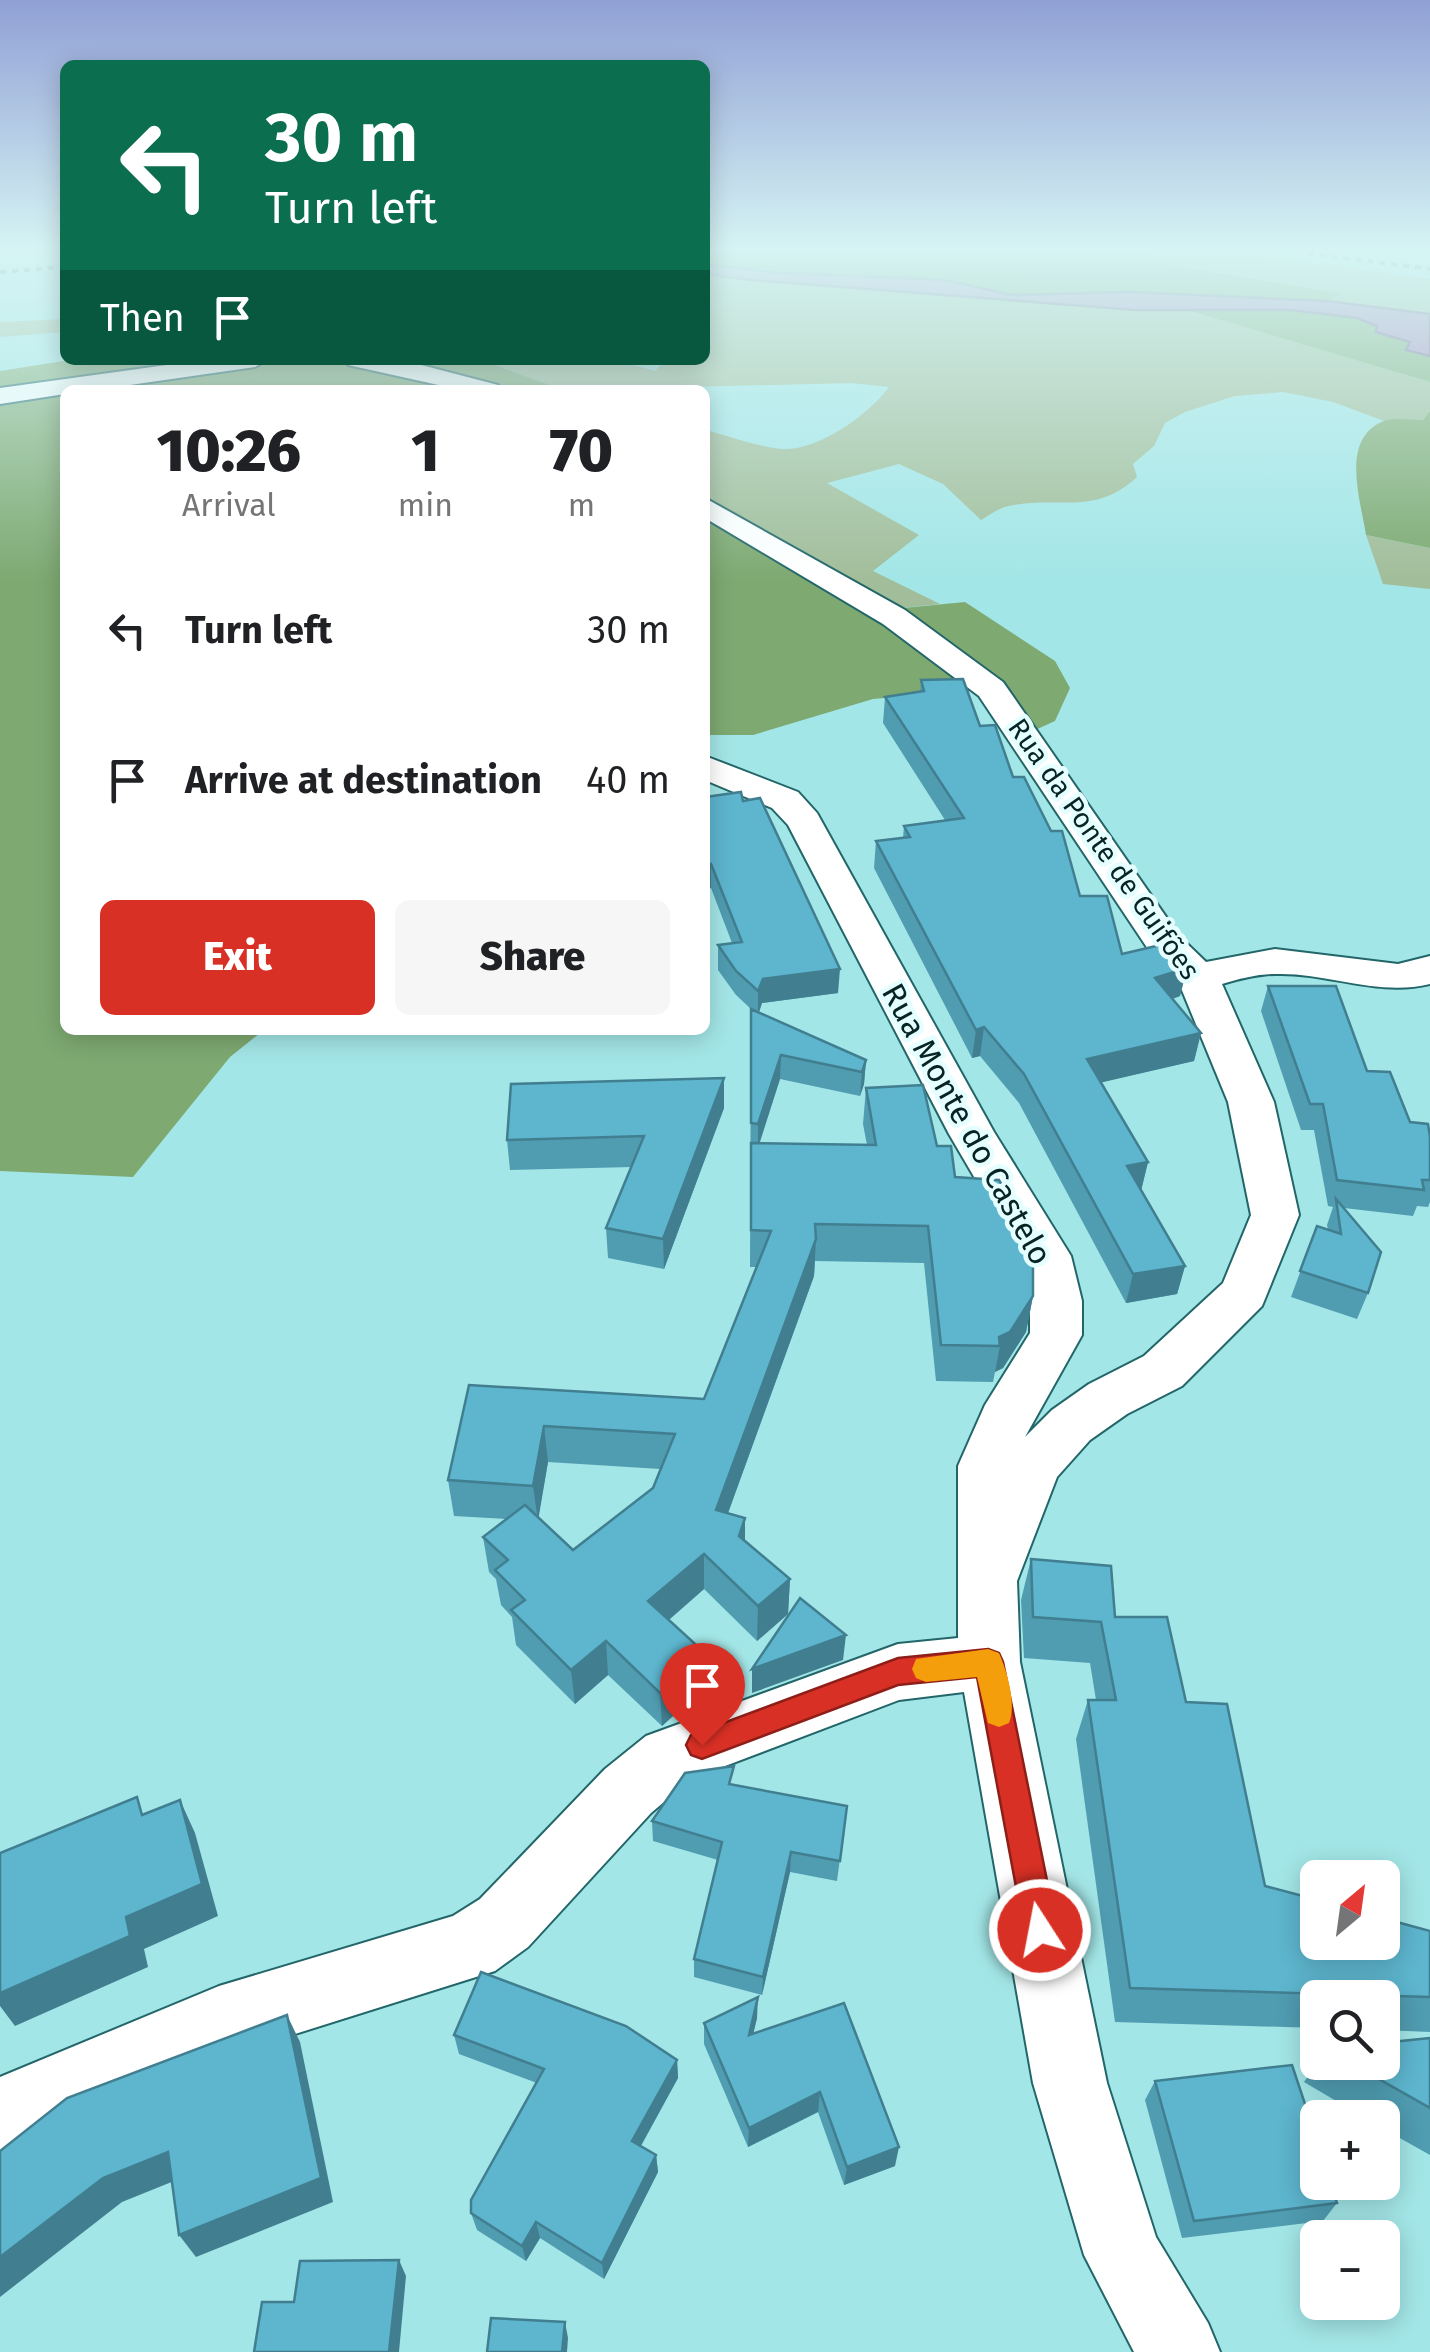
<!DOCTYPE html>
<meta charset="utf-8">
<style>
body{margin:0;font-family:"Fira Sans",sans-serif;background:#f6f6f6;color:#202124;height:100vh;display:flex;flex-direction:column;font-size:38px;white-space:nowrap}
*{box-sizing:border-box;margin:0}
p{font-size:32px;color:#757577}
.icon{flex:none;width:55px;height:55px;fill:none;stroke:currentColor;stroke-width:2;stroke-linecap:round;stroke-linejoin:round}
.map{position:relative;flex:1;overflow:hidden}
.panel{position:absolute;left:60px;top:385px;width:650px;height:650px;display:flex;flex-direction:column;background:#fff;border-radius:15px;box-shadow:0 5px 25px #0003}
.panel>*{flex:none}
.guide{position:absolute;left:60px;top:60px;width:650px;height:305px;border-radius:15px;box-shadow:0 5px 25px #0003;background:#0b6e4f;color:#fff;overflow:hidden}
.needle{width:65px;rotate:29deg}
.controls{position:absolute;left:1300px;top:1860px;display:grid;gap:20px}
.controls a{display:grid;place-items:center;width:100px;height:100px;border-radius:15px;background:#fff;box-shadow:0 5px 25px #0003;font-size:50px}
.pin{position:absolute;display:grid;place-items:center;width:85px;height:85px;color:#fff;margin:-102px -42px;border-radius:50% 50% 50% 0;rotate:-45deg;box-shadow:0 0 10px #0007}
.pin .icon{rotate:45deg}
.me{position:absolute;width:110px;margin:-55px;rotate:349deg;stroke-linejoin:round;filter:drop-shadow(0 0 8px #0008)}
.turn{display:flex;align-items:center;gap:35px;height:210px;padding:0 40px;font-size:45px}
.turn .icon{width:130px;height:130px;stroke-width:2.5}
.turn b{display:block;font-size:70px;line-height:85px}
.then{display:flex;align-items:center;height:95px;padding:0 40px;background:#0003;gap:20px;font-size:38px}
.eta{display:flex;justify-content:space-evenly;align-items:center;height:170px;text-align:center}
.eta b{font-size:60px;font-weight:800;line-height:70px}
.button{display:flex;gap:20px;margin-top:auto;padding:20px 40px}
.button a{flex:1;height:115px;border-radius:15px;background:#d93025;color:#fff;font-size:40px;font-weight:800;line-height:115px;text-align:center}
.button a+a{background:#f6f6f6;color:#202124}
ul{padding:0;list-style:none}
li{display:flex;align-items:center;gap:30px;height:150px;padding:0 40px}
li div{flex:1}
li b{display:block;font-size:38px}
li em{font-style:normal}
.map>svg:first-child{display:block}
</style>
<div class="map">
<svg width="1430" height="2352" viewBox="0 0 1430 2352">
<rect width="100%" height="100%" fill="#a3e6e7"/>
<g fill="#a1bd99">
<polygon points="1153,252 1225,252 1430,279 1430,314 1327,301 1340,295 1140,260"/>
<path d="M705,274L1190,311L1430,382V411L1423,420L1384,421L1333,402L1283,392L1235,396L1185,412L1165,423L1154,446L1133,464L1137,477C1094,517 1059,495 1009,506C999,508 989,515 981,520L943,484L899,464L827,483L919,535L873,571L940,604L873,611L705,513V430C730,436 757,447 782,449C819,451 869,414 889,387L851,383L564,390L481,360H614L655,371L666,360H705Z"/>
<polygon points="65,319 65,332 0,337 0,322"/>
<polygon points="1366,535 1430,548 1430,589 1383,584"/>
</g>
<g fill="#7ea971">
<polygon points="705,252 1153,252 1141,260 1342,294 1327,301 1130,292 1012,295 945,280 767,272 705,264"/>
<polygon points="1291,310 1357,318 1377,326 1377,332 1411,342 1407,350 1430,356 1430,382 1190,311"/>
<polygon points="70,360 481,360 564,390 65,390 65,1030 264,1030 230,1057 133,1177 0,1171 0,371"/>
<path d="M1430,411V548L1366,535C1361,501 1339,438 1384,421C1394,417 1412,420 1423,420Z"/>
<polygon points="705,510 873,611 965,602 1055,661 1070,688 1055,721 1022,736 990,689 873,699 753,735 705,735"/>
</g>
<polygon fill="#ac82b9" stroke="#7a668c" stroke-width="2.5" points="705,264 767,272 945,280 1012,295 1130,292 1327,301 1430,314 1430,356 1406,350 1410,342 1376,332 1377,326 1357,318 1291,310 1135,310 751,280 705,274"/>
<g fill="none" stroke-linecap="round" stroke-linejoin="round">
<defs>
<g id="minor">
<polygon points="203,360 267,360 255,367 95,390 65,390 65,394 0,404 0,388"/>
<polygon points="345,360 402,360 498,385 501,390 461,390 348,365"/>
<path d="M705,498L905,610L1003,682L1180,937L1206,962L1275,949L1398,964L1430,956V984C1377,997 1328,972 1275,974C1257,974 1239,979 1222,984L1274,1102L1299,1215L1262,1306L1182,1386L1127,1414L1090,1440L1057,1477L1017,1581L1020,1662L1107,2083L1156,2237L1208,2323L1220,2352H1134L1084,2255L1033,2083L964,1692L899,1700L691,1779L651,1813L528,1947L495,1971L222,2057L0,2151V2077L219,1986L453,1916L480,1899L605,1769L646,1736L898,1644L958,1638V1466L985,1405L1030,1333V1301L1021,1257L949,1134L788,825L772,808L705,780V756L798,792L817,813L994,1132L1071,1256L1082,1301V1335L1025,1437L1052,1410L1089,1384L1144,1356L1223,1283L1251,1215L1228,1102L1179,983L1152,955L979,696L883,624L705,518Z"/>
</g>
</defs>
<use href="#minor" stroke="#226669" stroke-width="4"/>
<use href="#minor" fill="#fff" fill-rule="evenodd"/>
<g stroke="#2d5354" stroke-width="4" stroke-dasharray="6 6" stroke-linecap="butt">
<polyline points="1296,252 1430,269"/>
<polyline points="0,272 65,267"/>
</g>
</g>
<g fill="#509cb1" fill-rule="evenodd">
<polygon points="921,680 980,726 1013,777 1080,896 1122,954 1187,968 1180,996 1173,999 1201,1033 1194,1061 1101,1082 1148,1162 1141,1190 1185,1266 1177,1294 1126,1303 1019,1103 980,1056 972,1058 874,868 876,841 903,838 904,826 945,820 883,723 885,697 920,692"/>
<path d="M705,797L743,801L838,993L762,1003L759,1012L866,1060L864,1084L860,1096L780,1079L759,1143L867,1145L863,1124L866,1088L937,1146L955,1177L1033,1296L1026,1332L1003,1368L995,1372L993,1382L936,1381L924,1263L815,1261L814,1276L728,1513L745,1518V1541L790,1579L788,1614L757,1641L704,1589L669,1620L705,1687L662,1726L608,1675L575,1704L516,1645L512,1617L501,1605L496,1579L489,1572L483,1537L507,1519L454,1516L448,1480L469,1385L704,1399L757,1267H750L751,1009L736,995L718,970V945L732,943L711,888L705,889ZM548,1462L660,1469L653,1488L573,1550L538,1518Z"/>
<polygon points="1268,986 1367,1071 1410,1122 1430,1137 1430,1202 1428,1207 1417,1206 1413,1216 1344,1208 1368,1293 1357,1319 1291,1297 1317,1226 1328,1230 1327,1225 1333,1207 1328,1206 1314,1130 1301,1130 1261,1011"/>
<polygon points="724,1078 724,1108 664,1269 608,1258 606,1228 632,1167 510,1170 507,1140"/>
<polygon points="1031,1559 1115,1617 1186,1702 1265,1886 1430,1931 1430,2032 1382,2030 1382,1998 1318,1998 1318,2028 1115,2022 1076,1739 1088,1700 1096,1700 1090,1663 1024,1658 1021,1600"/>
<polygon points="734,1785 847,1806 837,1881 790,1872 762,1995 694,1977 694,1959 718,1860 653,1841 652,1821"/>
<polygon points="844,2003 895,2166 844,2185 818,2112 748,2147 704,2044 704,2023 757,2018 753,2034"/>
<polygon points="454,2035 677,2060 678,2078 641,2146 656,2155 658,2172 604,2279 540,2238 526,2261 477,2230 471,2213 537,2083 459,2054"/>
<polygon points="1430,2038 1430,2155 1382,2128 1382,2118 1365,2118 1304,2082 1318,2062 1382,2062"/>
<polygon points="1155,2081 1337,2203 1323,2221 1182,2238 1145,2100"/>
</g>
<g fill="#417f90">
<polygon points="711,864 711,888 705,889 705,865"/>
<polygon points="1187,968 1180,996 1149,1006 1155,978"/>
<polygon points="840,969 838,993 762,1003 758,1015 758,991 763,979"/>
<polygon points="984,1027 980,1056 972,1058 976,1030"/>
<polygon points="1201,1033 1194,1061 1082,1087 1087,1059"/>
<polygon points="781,1055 780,1079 758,1148 758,1124"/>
<polygon points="866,1060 864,1084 860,1096 862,1072"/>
<polygon points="724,1078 724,1108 664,1269 663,1239"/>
<polygon points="1148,1162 1141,1191 1127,1166"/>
<polygon points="816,1239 814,1276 716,1546 716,1510"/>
<polygon points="1185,1266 1177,1294 1126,1303 1133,1274"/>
<polygon points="1033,1296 1026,1332 1003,1368 995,1372 1000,1346 999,1337"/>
<polygon points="544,1426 548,1462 538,1521 533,1486"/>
<polygon points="745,1518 745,1553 739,1536"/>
<polygon points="704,1554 704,1589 650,1636 648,1601"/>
<polygon points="790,1579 788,1614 757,1641 758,1606"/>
<polygon points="846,1635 843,1660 752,1693 752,1669"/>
<polygon points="606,1641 608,1675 575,1704 571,1670"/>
<polygon points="705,1653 705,1687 662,1726 660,1693"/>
<polygon points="180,1800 195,1833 218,1916 144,1949 148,1967 15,2026 0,2006 0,1993 126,1917"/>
<polygon points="791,1852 790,1872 762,1995 763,1977"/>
<polygon points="758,1997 757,2018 748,2056 749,2035"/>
<polygon points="287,2015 300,2042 333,2202 196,2257 179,2235"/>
<polygon points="677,2060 678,2078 634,2158 632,2141"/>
<polygon points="820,2092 818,2112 748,2147 749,2128"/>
<polygon points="899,2147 895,2166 844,2185 847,2167"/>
<polygon points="168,2152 184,2177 122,2202 0,2297 0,2257 103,2178"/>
<polygon points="656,2155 658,2172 604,2279 602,2263"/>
<polygon points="536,2222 540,2238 526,2261 522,2246"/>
<polygon points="399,2260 406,2276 399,2352 389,2352"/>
<polygon points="565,2322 568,2338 567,2352 562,2352"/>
</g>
<g fill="#5db5ce" stroke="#417f90" stroke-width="2.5">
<polygon points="963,679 980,726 995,725 1013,777 1024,777 1051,831 1062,831 1080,896 1107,896 1122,954 1169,943 1182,957 1187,968 1155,978 1201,1033 1087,1059 1148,1162 1127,1166 1185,1266 1133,1274 1024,1074 984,1027 976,1030 876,841 910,837 904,826 964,818 885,697 924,691 921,680"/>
<polygon points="741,792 743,801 760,798 840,969 763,979 758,991 736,971 718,945 742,942 711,864 705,865 705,797"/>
<polygon points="1268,986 1336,986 1367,1071 1390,1072 1410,1122 1428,1124 1430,1137 1430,1180 1422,1180 1424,1190 1337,1180 1323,1104 1310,1104"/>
<polygon points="751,1009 866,1060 862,1072 781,1055 758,1124 751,1123"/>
<polygon points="724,1078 663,1239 606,1228 644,1136 507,1140 511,1084"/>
<polygon points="923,1085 937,1146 951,1146 955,1177 999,1180 1016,1209 1033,1265 1033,1296 1010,1332 999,1337 1000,1346 941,1345 928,1226 815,1224 816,1239 716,1510 745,1518 739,1536 790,1579 758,1606 704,1554 648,1601 705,1653 660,1693 606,1641 571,1670 511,1610 525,1600 495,1570 508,1560 483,1537 525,1505 573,1550 653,1488 675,1434 544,1426 533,1486 448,1480 469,1385 704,1399 771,1231 751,1230 751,1143 876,1145 866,1088"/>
<polygon points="1336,1199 1381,1252 1368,1293 1300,1271 1317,1226 1341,1234"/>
<polygon points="1031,1559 1111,1566 1115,1617 1167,1617 1186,1702 1227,1704 1265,1886 1318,1900 1318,1942 1382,1942 1382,1918 1430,1931 1430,1997 1130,1988 1088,1700 1116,1700 1101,1622 1033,1617"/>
<polygon points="800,1598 846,1635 752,1669"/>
<polygon points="734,1766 729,1784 847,1806 840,1861 791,1852 763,1977 694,1959 722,1842 652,1821 685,1773"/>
<polygon points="137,1797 142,1815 180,1800 202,1884 126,1917 130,1936 0,1993 0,1853"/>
<polygon points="481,1972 626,2026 677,2060 632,2141 656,2155 602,2263 536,2222 522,2246 471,2213 471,2200 544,2069 454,2035"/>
<polygon points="758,1997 749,2035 844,2003 899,2147 847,2167 820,2092 749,2128 704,2023"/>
<polygon points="287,2015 321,2178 179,2235 168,2152 103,2178 0,2257 0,2151 67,2098"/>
<polygon points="1430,2038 1430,2108 1349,2062 1382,2062 1382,2043"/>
<polygon points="1292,2065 1318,2143 1318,2182 1330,2182 1337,2203 1194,2221 1155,2081"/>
<polygon points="399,2260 389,2352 254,2352 262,2302 294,2302 300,2261"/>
<polygon points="491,2318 565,2322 562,2352 487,2352"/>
</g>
<linearGradient id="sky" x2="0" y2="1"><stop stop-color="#90a0d5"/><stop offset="0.43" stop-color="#d6f4f4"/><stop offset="1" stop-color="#d6f4f4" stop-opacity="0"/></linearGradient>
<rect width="1430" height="581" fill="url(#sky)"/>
<polygon fill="#d93025" stroke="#8d1f18" stroke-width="2.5" points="988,1649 999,1653 1003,1662 1057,1930 1052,1942 1040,1947 1029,1942 1024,1930 977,1677 898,1685 702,1759 691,1755 686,1745 691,1735 898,1658"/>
<path fill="#f59e0b" d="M988,1649L999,1653C1007,1671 1017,1705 1009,1723L999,1727L988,1723L977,1677L926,1682L916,1678L912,1669L916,1659Z"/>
<g text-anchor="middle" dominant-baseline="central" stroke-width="9" stroke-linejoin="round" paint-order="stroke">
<g font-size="28" fill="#072324" stroke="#e5feff">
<text transform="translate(1104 849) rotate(55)">Rua da Ponte de Guifões</text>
</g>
<g font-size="32" fill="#072324" stroke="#e5feff">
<text transform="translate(967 1124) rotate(61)">Rua Monte do Castelo</text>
</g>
</g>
</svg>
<div class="controls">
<a><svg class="needle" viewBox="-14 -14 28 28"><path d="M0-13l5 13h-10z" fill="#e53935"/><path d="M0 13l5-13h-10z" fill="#757577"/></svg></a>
<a><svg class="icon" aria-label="search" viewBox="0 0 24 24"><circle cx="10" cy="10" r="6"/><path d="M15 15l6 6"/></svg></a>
<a>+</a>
<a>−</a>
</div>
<div class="pin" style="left:702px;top:1745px;background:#d93025"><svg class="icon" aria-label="arrive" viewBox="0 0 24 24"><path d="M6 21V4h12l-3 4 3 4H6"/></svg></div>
<svg class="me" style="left:1040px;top:1930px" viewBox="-20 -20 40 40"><circle r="17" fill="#d93025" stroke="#fff" stroke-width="3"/><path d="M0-11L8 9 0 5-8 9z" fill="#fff"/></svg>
<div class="guide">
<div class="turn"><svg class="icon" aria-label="left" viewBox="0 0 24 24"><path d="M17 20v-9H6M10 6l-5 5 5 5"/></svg><div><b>30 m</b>Turn left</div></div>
<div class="then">Then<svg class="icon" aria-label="arrive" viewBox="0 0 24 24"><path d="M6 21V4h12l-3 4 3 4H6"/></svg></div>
</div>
<section class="panel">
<div class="eta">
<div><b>10:26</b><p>Arrival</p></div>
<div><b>1</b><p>min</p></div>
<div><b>70</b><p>m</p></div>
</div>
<ul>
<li><svg class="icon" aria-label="left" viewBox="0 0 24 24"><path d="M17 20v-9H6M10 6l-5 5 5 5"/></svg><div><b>Turn left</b></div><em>30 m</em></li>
<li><svg class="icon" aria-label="arrive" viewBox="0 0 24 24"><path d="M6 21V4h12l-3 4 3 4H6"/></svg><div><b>Arrive at destination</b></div><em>40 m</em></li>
</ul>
<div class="button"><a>Exit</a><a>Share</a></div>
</section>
</div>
